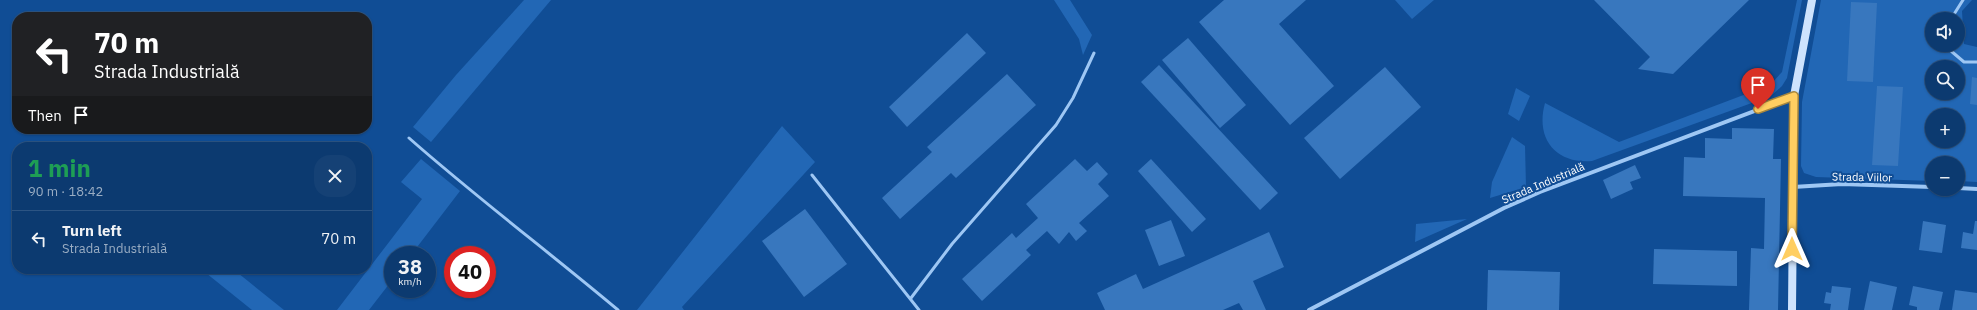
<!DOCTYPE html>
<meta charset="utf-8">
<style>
body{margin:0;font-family:"IBM Plex Sans",sans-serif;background:#154175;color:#f1f3f6;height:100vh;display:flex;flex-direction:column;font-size:15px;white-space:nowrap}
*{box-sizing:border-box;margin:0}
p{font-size:13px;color:#9aadc3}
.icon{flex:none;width:22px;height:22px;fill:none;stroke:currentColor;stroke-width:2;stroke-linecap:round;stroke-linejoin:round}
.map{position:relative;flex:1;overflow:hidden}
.details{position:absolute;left:12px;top:142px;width:360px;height:132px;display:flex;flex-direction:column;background:#0c3a70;border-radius:16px;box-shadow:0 1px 3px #0004,0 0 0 1px #2c5483}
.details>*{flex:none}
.top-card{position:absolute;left:12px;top:12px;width:360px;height:122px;border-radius:16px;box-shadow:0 1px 3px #0004,0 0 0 1px #2c5483;background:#202124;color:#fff;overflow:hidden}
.buttons{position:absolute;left:1925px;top:12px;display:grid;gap:8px}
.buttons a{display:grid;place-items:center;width:40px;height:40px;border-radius:50%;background:#0c3a70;box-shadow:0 1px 3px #0004,0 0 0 1px #2c5483;font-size:20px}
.speed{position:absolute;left:384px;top:246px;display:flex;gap:8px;font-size:20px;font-weight:700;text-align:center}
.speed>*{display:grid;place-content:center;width:52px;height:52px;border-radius:50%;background:#0c3a70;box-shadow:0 1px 3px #0004,0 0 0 1px #2c5483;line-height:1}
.speed small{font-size:10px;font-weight:400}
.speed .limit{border:6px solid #d22;background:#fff;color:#111}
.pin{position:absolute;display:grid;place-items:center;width:34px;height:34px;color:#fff;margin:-41px -17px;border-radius:50% 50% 50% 0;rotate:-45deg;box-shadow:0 0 4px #0007}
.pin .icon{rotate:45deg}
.me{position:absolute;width:44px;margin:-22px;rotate:0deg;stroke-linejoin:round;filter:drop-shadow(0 0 3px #0008)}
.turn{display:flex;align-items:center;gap:14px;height:84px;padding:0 16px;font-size:18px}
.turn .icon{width:52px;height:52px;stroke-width:2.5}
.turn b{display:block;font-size:28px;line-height:34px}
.then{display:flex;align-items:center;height:38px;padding:0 16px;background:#0003;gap:8px;font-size:15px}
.round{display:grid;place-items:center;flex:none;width:42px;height:42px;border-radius:16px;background:#154175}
.summary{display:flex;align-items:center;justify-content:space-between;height:68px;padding:0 16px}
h1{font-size:24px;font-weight:700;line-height:30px;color:#1e9e55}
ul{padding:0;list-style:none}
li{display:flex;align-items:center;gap:12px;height:56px;padding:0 16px;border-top:1px solid #2c5483}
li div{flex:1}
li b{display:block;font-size:15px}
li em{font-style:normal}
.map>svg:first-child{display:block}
</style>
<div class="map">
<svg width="1977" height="310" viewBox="0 0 1977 310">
<rect width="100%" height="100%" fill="#104d95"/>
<g fill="#2267b5" fill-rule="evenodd">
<polygon points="524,0 551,0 431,142 413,127 456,75"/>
<polygon points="1054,0 1070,0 1092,35 1083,55 1079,39"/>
<polygon points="1395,0 1434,0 1412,19"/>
<path d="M1797,0H1802L1787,78L1782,86L1771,96L1592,161C1556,164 1535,139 1545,103L1619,142L1770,85L1782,72Z"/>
<path d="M1821,0H1972L1962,11L1964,44L1977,47V182L1958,181V163H1932V181L1816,177L1804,173L1801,166L1802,102ZM1932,19H1958V45H1932ZM1932,67H1958V93H1932ZM1932,115H1958V141H1932Z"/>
<polygon points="1516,88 1530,96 1519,121 1508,114"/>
<polygon points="782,126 815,162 682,307 684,310 637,310"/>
<polygon points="1512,137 1525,146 1526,187 1490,198 1492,182"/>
<polygon points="421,159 460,191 411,255 393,255 393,279 369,310 337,310 422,199 401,182"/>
<polygon points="1467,219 1415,242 1416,224"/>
<polygon points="201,269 233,269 284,310 252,310"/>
</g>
<g fill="#3877be">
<polygon points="1224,0 1306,0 1279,24 1334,86 1290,125 1199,22"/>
<polygon points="1594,0 1749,0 1673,74 1638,69 1650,57"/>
<polygon points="1851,2 1877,3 1873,82 1847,81"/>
<polygon points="967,33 986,53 907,127 889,107"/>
<polygon points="1188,38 1246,105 1220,128 1162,60"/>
<polygon points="1159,65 1278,193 1260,210 1141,82"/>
<polygon points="1385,67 1421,107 1340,179 1304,138"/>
<polygon points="1929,68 1932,68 1932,90 1928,90"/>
<polygon points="1007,74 1036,105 956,178 951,173 900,219 882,198 932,152 927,147"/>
<polygon points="1972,77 1977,78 1977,105 1970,104"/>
<polygon points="1877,86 1903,87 1898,166 1872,165"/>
<polygon points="1732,128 1774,129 1773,159 1781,159 1778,310 1749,310 1751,248 1764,249 1765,198 1683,196 1684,157 1705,158 1705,138 1732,139"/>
<polygon points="1075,159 1087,171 1097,162 1108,174 1098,184 1109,196 1079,223 1087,231 1076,241 1069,232 1059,244 1047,231 1026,250 1031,255 982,301 962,279 1012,233 1016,238 1038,218 1026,204"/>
<polygon points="1151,159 1206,219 1192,232 1138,171"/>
<polygon points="1635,165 1641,178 1630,182 1633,189 1611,199 1603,180"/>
<polygon points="805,209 847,264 804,297 762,241"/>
<polygon points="1171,220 1185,256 1159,266 1145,230"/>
<polygon points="1923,221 1946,225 1942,253 1919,250"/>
<polygon points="1975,221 1977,221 1977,250 1961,248 1963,232 1973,234"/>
<polygon points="1269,232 1284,267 1253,281 1266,310 1243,310 1239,303 1223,310 1105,310 1097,293 1136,274 1143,289"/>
<polygon points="1654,249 1737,251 1737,286 1653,284"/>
<polygon points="1488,270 1560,272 1559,310 1487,310"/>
<polygon points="1870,281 1897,287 1892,310 1864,310"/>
<polygon points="1832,286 1851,288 1848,310 1830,310 1831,304 1824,303 1826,292 1831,293"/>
<polygon points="1913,286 1943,292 1939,310 1917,310 1917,307 1909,305"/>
<polygon points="1955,290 1977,293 1977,310 1952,310"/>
</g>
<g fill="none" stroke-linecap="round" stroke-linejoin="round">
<g stroke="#9ec7f4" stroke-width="3">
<polyline points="1951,19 1963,0"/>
<polyline points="1944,45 1964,62 1977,62"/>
<path d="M409,138C477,198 549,252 618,310"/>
<polyline points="812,175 919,310"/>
<polyline points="911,298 952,244 1056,125 1073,98 1094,53"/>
</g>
<g stroke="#9ec7f4" stroke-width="4">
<polyline points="1793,187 1842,184 1932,187"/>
<polyline points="1958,188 1977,189"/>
<polyline points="1309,310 1504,208 1540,192 1794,96"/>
</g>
<polyline stroke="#cee3fd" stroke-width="8" points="1792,310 1794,96 1812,0"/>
</g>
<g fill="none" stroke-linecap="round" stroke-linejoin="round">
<defs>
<polyline id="route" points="1758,109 1794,96 1792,249"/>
</defs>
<use href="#route" stroke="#a6863f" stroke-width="10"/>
<use href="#route" stroke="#ffce61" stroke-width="7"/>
</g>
<g text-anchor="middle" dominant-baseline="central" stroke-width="4" stroke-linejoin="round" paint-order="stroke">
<g font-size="11" fill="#fff" stroke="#104d95">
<text transform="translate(1862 177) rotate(1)">Strada Viilor</text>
<text transform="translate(1543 183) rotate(-23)">Strada Industrială</text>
</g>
</g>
</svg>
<div class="buttons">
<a><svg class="icon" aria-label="sound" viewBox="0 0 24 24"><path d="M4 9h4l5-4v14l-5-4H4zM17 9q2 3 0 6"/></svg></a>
<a><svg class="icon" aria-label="search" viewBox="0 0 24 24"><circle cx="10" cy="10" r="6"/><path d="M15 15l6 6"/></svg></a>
<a>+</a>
<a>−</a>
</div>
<div class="speed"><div>38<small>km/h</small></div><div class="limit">40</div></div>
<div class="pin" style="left:1758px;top:109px;background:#d93025"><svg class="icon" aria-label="arrive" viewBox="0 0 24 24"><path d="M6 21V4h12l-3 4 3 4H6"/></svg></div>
<svg class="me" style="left:1792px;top:249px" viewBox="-20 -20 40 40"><path d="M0-17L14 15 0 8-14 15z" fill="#ffce61" stroke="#fff" stroke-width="4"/></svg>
<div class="top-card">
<div class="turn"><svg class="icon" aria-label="left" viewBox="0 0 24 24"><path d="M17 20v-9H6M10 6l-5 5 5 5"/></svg><div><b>70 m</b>Strada Industrială</div></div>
<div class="then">Then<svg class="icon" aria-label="arrive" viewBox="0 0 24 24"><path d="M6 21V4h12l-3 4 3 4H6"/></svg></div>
</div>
<section class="details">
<div class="summary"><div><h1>1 min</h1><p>90 m · 18:42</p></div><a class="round"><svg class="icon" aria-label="close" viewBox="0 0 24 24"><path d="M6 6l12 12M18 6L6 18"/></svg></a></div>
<ul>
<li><svg class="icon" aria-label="left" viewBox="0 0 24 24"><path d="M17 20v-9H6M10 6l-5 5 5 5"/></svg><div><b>Turn left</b><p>Strada Industrială</p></div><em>70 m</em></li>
</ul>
</section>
</div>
